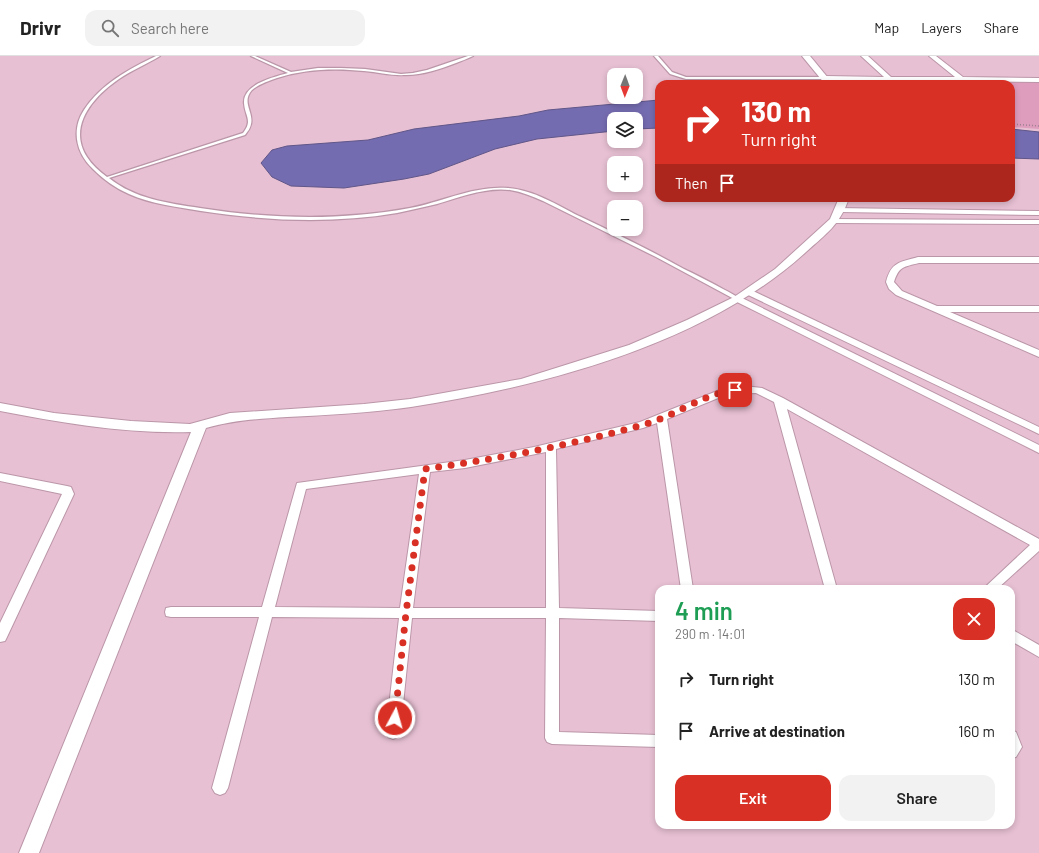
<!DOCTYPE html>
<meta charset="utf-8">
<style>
body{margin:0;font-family:Barlow,sans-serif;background:#f2f2f2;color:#222;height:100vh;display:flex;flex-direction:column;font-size:15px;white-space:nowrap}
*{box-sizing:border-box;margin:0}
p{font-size:13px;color:#767676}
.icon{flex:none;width:22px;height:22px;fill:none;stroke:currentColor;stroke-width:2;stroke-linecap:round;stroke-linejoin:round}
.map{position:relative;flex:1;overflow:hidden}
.side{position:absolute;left:655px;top:529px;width:360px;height:244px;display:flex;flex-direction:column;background:#fff;border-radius:12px;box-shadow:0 2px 6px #0003}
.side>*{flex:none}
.guide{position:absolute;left:655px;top:24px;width:360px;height:122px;border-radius:12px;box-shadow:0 2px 6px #0003;background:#d93025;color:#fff;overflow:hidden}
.needle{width:26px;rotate:181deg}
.tools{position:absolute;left:607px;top:12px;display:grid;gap:8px}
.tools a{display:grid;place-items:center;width:36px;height:36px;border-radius:8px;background:#fff;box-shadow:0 2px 6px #0003;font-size:20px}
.pin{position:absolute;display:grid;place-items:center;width:34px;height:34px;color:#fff;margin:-17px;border-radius:8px;box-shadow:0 2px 6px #0006}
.me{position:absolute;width:44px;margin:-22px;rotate:6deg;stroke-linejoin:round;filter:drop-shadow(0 0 3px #0008)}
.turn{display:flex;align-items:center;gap:14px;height:84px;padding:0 20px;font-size:18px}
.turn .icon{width:52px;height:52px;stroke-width:2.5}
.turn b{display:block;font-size:28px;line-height:34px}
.then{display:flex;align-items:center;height:38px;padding:0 20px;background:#0003;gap:8px;font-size:15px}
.round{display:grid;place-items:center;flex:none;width:42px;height:42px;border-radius:12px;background:#f2f2f2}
.headline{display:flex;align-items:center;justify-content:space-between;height:68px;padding:0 20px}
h1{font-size:24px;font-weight:600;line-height:30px;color:#1e9e55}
.action{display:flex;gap:8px;margin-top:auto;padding:8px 20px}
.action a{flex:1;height:46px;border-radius:12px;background:#d93025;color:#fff;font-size:16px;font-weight:600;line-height:46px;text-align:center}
.action a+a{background:#f2f2f2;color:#222}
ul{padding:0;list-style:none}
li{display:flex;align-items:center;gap:12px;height:52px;padding:0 20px}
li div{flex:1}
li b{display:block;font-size:15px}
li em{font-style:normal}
header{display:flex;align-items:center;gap:24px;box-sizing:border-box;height:56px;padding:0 20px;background:#fff;border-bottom:1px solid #e0e0e0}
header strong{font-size:19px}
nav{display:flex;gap:22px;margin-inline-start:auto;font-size:14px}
.search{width:280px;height:36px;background:#f2f2f2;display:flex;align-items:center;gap:10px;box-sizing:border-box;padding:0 14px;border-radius:12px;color:#767676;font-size:15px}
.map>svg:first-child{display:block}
</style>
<header>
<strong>Drivr</strong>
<div class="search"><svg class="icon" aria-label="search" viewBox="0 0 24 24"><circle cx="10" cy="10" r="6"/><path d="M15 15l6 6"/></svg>Search here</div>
<nav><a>Map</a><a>Layers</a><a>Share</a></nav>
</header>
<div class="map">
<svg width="1039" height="797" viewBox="0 0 1039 797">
<rect width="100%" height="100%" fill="#e7c0d3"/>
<polygon fill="#df9dbe" points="829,24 1039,26 1039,73 1011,71 1011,28 831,28"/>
<g fill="#746cb0" stroke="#605688">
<polygon points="659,44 659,72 636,73 636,63 614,63 614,75 537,83 495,93 429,118 404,123 344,132 291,130 272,121 261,107 272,94 287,90 368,84 414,73 519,60 548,54"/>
<polygon points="1011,73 1039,76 1039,103 1011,102"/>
</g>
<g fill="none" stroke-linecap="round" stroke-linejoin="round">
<defs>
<g id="service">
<path d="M156,0H160C147,8 132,14 119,23C94,40 67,70 87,101C92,109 99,115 107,121L243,77C253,64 245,61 244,47C243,28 274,21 288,17L251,0H255L291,16L318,12H341L365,13L401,18L413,17L427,14L468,0H473C467,3 461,5 456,7C440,13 423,19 406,19C392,20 378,16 364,15C335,12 305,13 277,22C269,25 259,28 252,34C241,46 254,56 251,68C250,73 248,75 245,79L109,122C135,143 168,147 200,152C270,163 340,165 410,152C442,146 475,129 508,132C534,134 557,149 579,160C615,177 650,194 684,213C697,219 710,226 723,233C729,236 735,239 740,243L738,244H736L656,201L543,145C532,140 522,136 510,134C486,131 460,141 437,148C424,151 411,154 397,157C332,168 266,165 201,155C177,151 151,148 129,138C115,132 103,123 93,113C76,97 71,74 84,54C101,28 129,13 156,0Z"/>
<polygon points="654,0 658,0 672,16 686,21 825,21 827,22 825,23 686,23 670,18"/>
</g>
<g id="minor">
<polygon points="861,0 868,0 891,21 955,21 929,0 936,0 963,21 1039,22 1039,26 825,24 822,22 825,20 884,21"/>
<polygon points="837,152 1039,155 1039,159 840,156 836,154"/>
<polygon points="831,163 1039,164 1039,168 834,167 831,167"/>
<path d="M918,201H1039V207H919C904,211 899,210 894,226L902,235L937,250H1039V256H950L1039,294V301L896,239L889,233L886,226C891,206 900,206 918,201Z"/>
<polygon points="749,233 1039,371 1039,378 746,238 745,236"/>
<polygon points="738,240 1039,389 1039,397 735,245 735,241"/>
<path d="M744,330L762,332L783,342L1039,483V495L997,533H983L1030,489L787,353L837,533H825L774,346L756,337L728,338L667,363L693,533H681L657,367L643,372L556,393L559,552L659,555V565L559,562V676L659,679V691L552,688L547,686L545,682L546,562H412L400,677L398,681L393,683L388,681L386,677L399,562L272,561L228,732L225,737L220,739L215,737L212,732L259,561H171L166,560L165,556L166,552L171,551H262L297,427L465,404L534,391L640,366L722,333ZM546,396V552H413L430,416L465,412ZM419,418L400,552L275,551L306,433Z"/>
<polygon points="0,417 67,430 71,431 74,438 7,581 5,585 0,586 0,567 62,438 0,425"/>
<polygon points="1011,573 1039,589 1039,601 1011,585"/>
<polygon points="1011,674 1016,676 1022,691 1016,701 1011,702"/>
</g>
<g id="tertiary">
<polygon points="802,0 810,0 833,28 825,28"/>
<path d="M839,142H849C840,169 826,178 806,196C704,289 544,330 411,351C370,357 328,359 287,361C258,363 234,364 206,372L39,797H19L191,376C127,378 62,367 0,355V347L54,357L131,365L190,368L230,357L364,348L410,343L521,323L629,289L687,264L734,241L775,213L830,163Z"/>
</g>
</defs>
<use href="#service" stroke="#bb96a8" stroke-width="2.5"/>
<use href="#minor" stroke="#bb96a8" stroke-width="2"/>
<use href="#tertiary" stroke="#bb96a8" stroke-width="2"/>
<polyline stroke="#9e818f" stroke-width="1.5" stroke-dasharray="1 2" stroke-linecap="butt" points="1011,68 1039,70"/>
<use href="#service" fill="#fff" fill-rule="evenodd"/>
<use href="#minor" fill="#fff" fill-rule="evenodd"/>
<use href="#tertiary" fill="#fff" fill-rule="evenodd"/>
</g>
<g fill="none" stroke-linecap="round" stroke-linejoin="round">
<path stroke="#d93025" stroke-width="7" stroke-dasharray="0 12.6" d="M395,662L406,557L425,413C498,403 571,389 642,369C674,361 702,338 735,334"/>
</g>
</svg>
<div class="tools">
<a><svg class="needle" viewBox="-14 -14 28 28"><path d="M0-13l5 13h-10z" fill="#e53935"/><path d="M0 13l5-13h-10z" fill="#767676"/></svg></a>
<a><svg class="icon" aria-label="layers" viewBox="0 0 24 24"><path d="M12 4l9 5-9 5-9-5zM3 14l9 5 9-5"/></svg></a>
<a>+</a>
<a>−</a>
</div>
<div class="pin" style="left:735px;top:334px;background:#d93025"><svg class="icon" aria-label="arrive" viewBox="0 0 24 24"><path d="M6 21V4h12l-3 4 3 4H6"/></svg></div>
<svg class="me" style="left:395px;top:662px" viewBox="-20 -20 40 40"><circle r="17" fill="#d93025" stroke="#fff" stroke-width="3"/><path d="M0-11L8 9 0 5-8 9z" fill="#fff"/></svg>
<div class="guide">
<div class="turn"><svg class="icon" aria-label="right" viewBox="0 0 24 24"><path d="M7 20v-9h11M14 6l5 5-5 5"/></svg><div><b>130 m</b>Turn right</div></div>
<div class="then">Then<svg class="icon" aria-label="arrive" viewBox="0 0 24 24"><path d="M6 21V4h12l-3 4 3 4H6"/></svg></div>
</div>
<section class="side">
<div class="headline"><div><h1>4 min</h1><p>290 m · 14:01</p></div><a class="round" style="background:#d93025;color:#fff"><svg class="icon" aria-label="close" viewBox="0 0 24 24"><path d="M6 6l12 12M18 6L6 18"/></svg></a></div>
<ul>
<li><svg class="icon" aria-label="right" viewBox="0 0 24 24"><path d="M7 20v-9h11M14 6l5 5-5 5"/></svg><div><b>Turn right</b></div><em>130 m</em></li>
<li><svg class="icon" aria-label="arrive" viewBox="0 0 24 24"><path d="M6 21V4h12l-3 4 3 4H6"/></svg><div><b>Arrive at destination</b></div><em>160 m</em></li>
</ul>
<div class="action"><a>Exit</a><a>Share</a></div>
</section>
</div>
